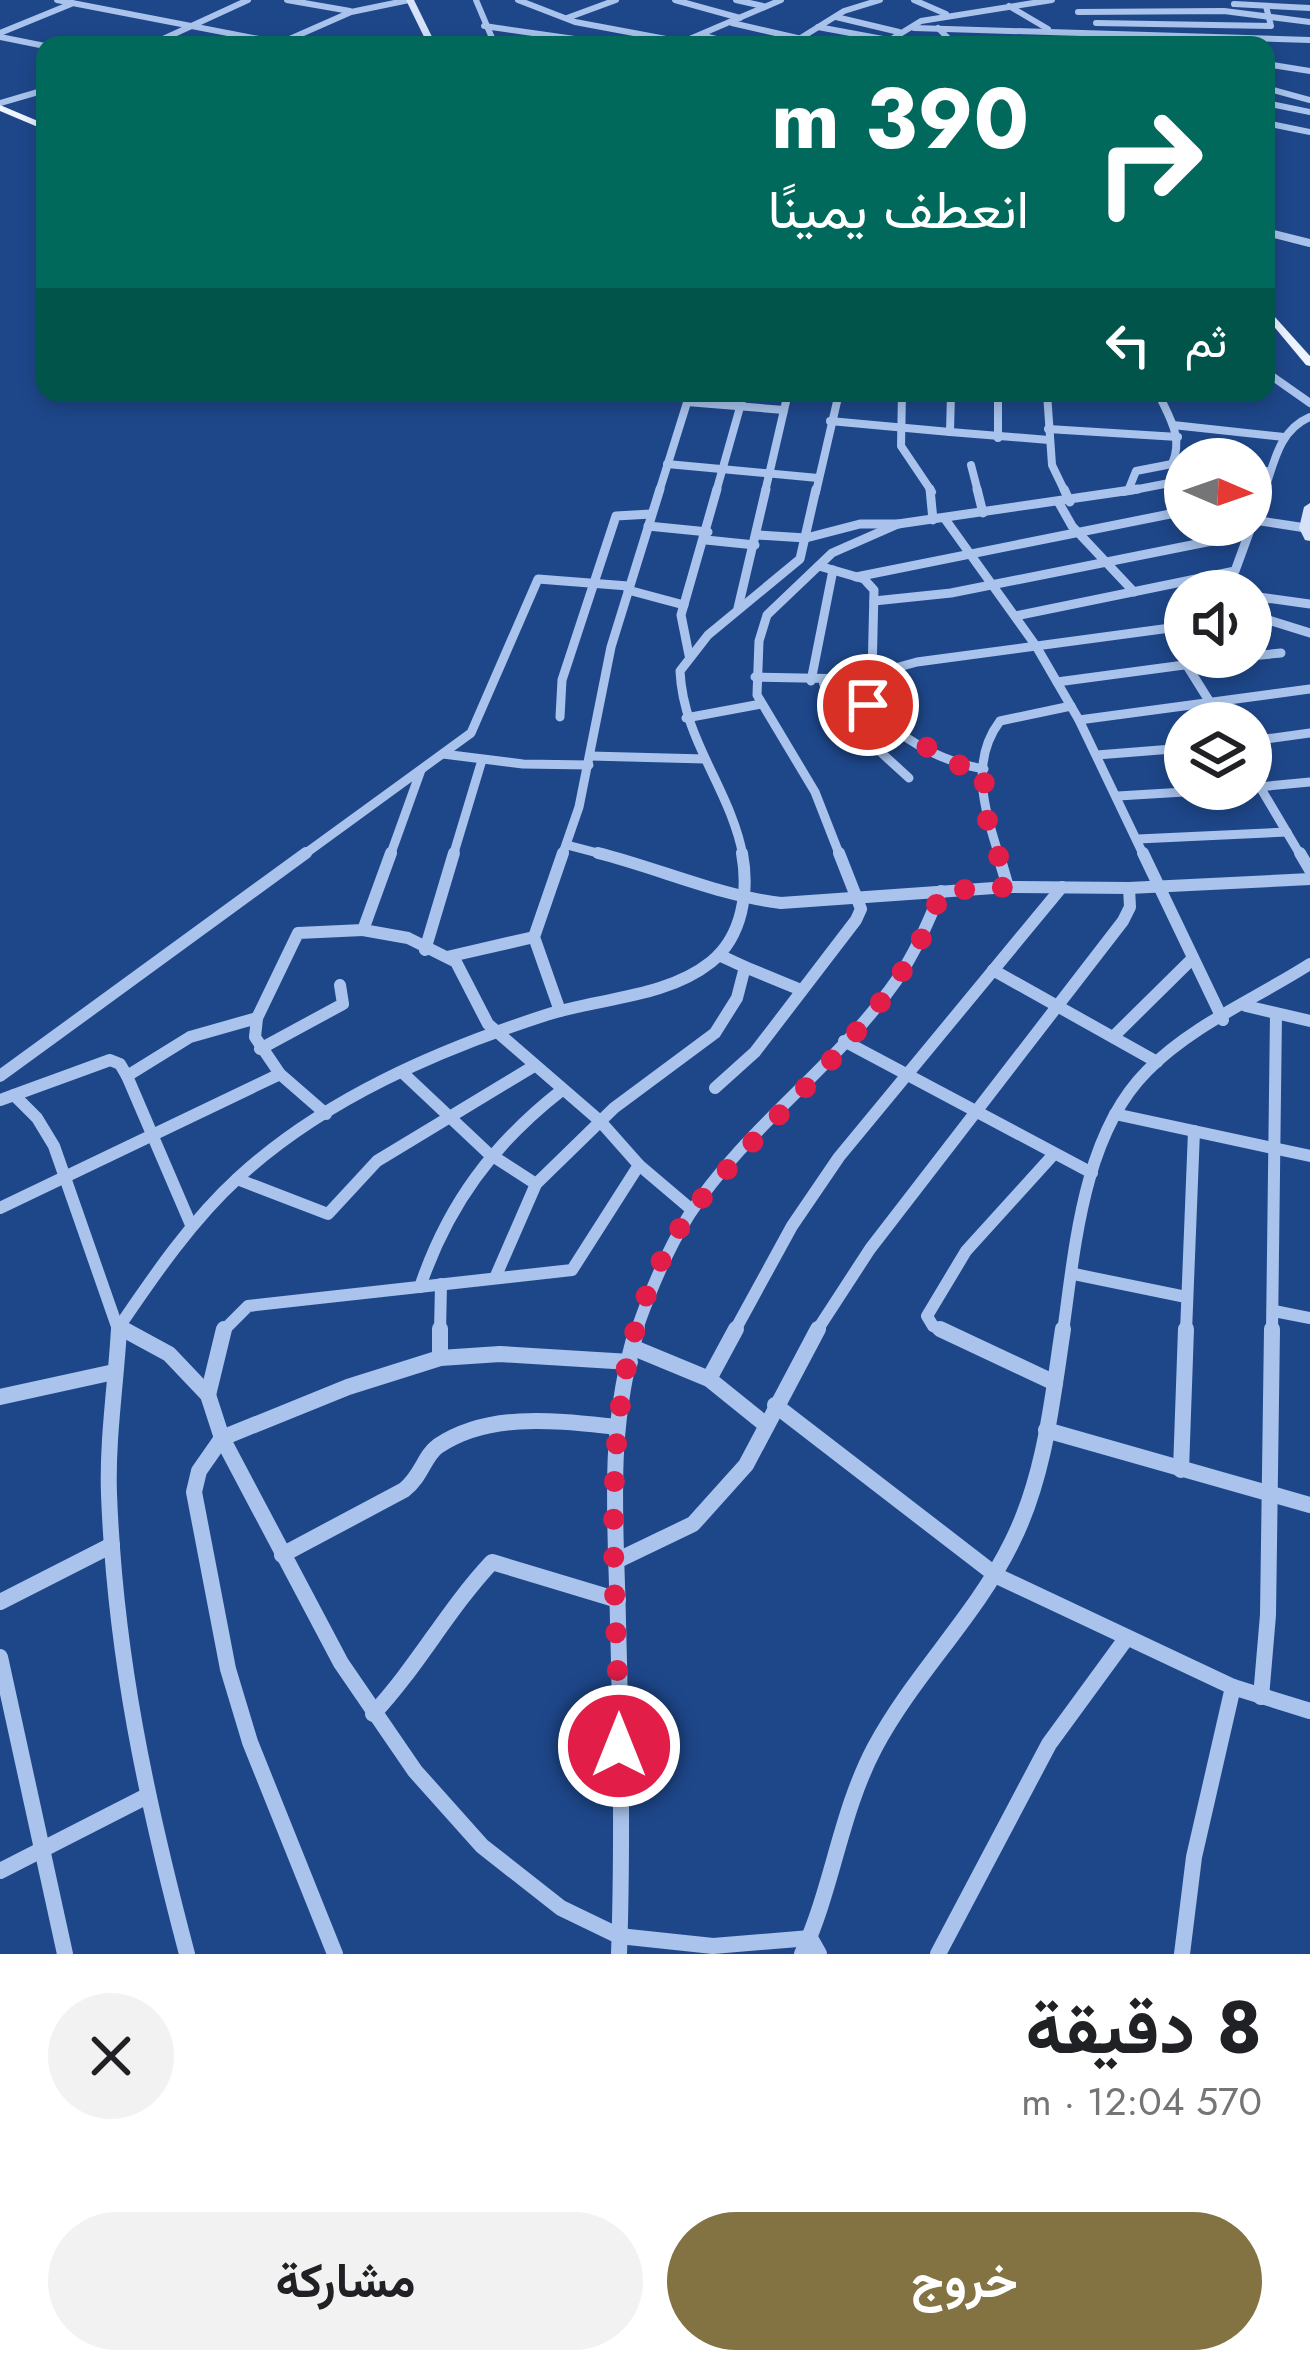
<!DOCTYPE html>
<html lang="ar">
<meta charset="utf-8">
<style>
body{margin:0;font-family:Jost,Vazirmatn,sans-serif;background:#f2f2f2;color:#202124;direction:rtl;height:100vh;display:flex;flex-direction:column;font-size:45px;white-space:nowrap}
*{box-sizing:border-box;margin:0}
p{font-size:39px;color:#757577}
.icon{flex:none;width:66px;height:66px;fill:none;stroke:currentColor;stroke-width:2;stroke-linecap:round;stroke-linejoin:round}
.map{position:relative;height:1954px;overflow:hidden;direction:ltr}
.panel{display:flex;flex-direction:column;background:#fff;flex:1}
.panel>*{flex:none}
.hud{position:absolute;left:36px;top:36px;width:1239px;height:366px;border-radius:24px;box-shadow:0 6px 18px #0003;direction:rtl;background:#00695c;color:#fff;overflow:hidden}
.needle{width:78px;rotate:92deg}
.buttons{position:absolute;left:1164px;top:438px;display:grid;gap:24px}
.buttons a{display:grid;place-items:center;width:108px;height:108px;border-radius:50%;background:#fff;box-shadow:0 6px 18px #0003;font-size:60px}
.pin{position:absolute;display:grid;place-items:center;width:102px;height:102px;color:#fff;margin:-51px;border:6px solid #fff;border-radius:50%;box-shadow:0 3px 12px #0007}
.me{position:absolute;width:132px;margin:-66px;rotate:0deg;stroke-linejoin:round;filter:drop-shadow(0 0 9px #0008)}
.turn{display:flex;align-items:center;gap:42px;height:252px;padding:0 48px;font-size:54px}
.turn .icon{width:156px;height:156px;stroke-width:2.5}
.turn b{display:block;font-size:84px;line-height:102px}
.then{display:flex;align-items:center;height:114px;padding:0 48px;background:#0003;gap:24px;font-size:45px}
.round{display:grid;place-items:center;flex:none;width:126px;height:126px;border-radius:63px;background:#f2f2f2}
.summary{display:flex;align-items:center;justify-content:space-between;height:204px;padding:0 48px}
h1{font-size:72px;font-weight:700;line-height:90px}
.cta{display:flex;gap:24px;margin-top:auto;padding:24px 48px}
.cta a{flex:1;height:138px;border-radius:72px;background:#837343;color:#fff;font-size:48px;font-weight:700;line-height:138px;text-align:center}
.cta a+a{background:#f2f2f2;color:#202124}
.map>svg:first-child{display:block}
</style>
<div class="map">
<svg width="1310" height="1954" viewBox="0 0 1310 1954">
<rect width="100%" height="100%" fill="#1e478a"/>
<g fill="none" stroke-linecap="round" stroke-linejoin="round">
<g stroke="#a9c3ec" stroke-width="6">
<polyline points="57,0 279,43"/>
<polyline points="287,0 350,11"/>
<polyline points="476,0 495,45"/>
<polyline points="518,0 575,22 682,42"/>
<polyline points="675,0 740,18"/>
<polyline points="736,0 763,6"/>
<polyline points="914,0 946,14"/>
<polyline points="1234,4 1310,8"/>
<polyline points="1009,6 1048,29"/>
<polyline points="1078,12 1224,11 1310,22"/>
<polyline points="836,17 899,32"/>
<polyline points="567,18 616,0"/>
<polyline points="732,23 828,45"/>
<polyline points="1096,23 1271,26 1266,6"/>
<polyline points="484,26 617,45"/>
<polyline points="818,27 888,40"/>
<polyline points="914,28 1310,40"/>
<polyline points="938,28 955,45"/>
<polyline points="0,33 71,4"/>
<polyline points="700,35 740,45"/>
<polyline points="0,37 45,46"/>
<polyline points="799,39 844,11 880,0"/>
<polyline points="678,44 781,0"/>
<polyline points="150,45 248,0"/>
<polyline points="276,45 351,12 409,0"/>
<polyline points="882,45 921,21 1052,0"/>
<polyline points="1127,45 1162,40"/>
<polyline points="1266,64 1310,71"/>
<polyline points="1266,88 1310,100"/>
<polyline points="0,103 45,90"/>
<polyline points="1266,103 1310,112"/>
<polyline points="1266,123 1310,132"/>
</g>
<g stroke="#a9c3ec" stroke-width="8">
<polyline points="1266,232 1310,243"/>
<polyline points="1266,372 1310,403"/>
<polyline points="902,393 901,446 932,492"/>
<polyline points="998,393 998,438"/>
<polyline points="1047,393 1052,465 1065,492"/>
<polyline points="687,402 784,410"/>
<polyline points="830,421 950,432 951,393"/>
<polyline points="1173,425 1284,437"/>
<polyline points="1048,429 1178,437"/>
<polyline points="950,432 1049,440"/>
<polyline points="667,464 818,478"/>
<polyline points="971,465 978,492"/>
<polyline points="1251,471 1269,471"/>
<path d="M1128,491L1136,471L1172,464C1184,438 1169,417 1158,393"/>
<polyline points="659,492 690,393"/>
<polyline points="716,492 744,393"/>
<polyline points="765,492 788,393"/>
<polyline points="816,492 839,393"/>
<polyline points="1123,492 1185,480"/>
<path d="M1264,492C1274,463 1279,430 1310,417"/>
</g>
<g stroke="#a9c3ec" stroke-width="9">
<polyline points="930,489 933,520"/>
<polyline points="977,489 983,513"/>
<polyline points="1064,489 1070,502"/>
<polyline points="1059,503 1072,526 1134,592"/>
<polyline points="945,519 1036,646 1079,720 1144,856"/>
<polyline points="1254,520 1306,528"/>
<polyline points="648,526 708,532"/>
<polyline points="758,535 806,538 860,524 898,524"/>
<polyline points="706,540 755,545"/>
<polyline points="819,566 864,579 874,590 872,676"/>
<polyline points="856,577 1185,511"/>
<polyline points="628,590 684,605"/>
<polyline points="1251,596 1310,604"/>
<polyline points="874,601 951,593 1247,534"/>
<polyline points="738,608 766,489"/>
<polyline points="1015,616 1235,571 1265,489"/>
<polyline points="1259,617 1310,633"/>
<polyline points="689,655 681,615 717,489"/>
<polyline points="1251,656 1281,653"/>
<polyline points="1186,664 1223,723"/>
<polyline points="755,677 855,679 917,662 1185,626"/>
<path d="M855,679C878,728 932,760 984,769"/>
<polyline points="811,681 833,570"/>
<polyline points="823,681 829,705 909,778"/>
<polyline points="1057,682 1244,657"/>
<polyline points="560,717 562,680 616,516 651,514"/>
<polyline points="686,718 761,704"/>
<polyline points="1079,720 1310,689"/>
<polyline points="1251,741 1310,733"/>
<polyline points="443,754 523,764 589,765"/>
<polyline points="1097,755 1185,748"/>
<polyline points="590,756 705,759"/>
<polyline points="1251,772 1301,856"/>
<polyline points="1258,787 1310,782"/>
<polyline points="1118,796 1234,789"/>
<polyline points="1138,839 1287,832"/>
<polyline points="567,845 609,856"/>
<polyline points="302,856 471,733 538,579 628,586"/>
<polyline points="390,856 421,770"/>
<polyline points="453,856 482,760"/>
<polyline points="562,856 579,807 611,647 660,489"/>
<path d="M743,856C731,790 683,740 680,671L708,635L800,559L816,489"/>
<polyline points="840,856 815,792 757,695 759,641 767,615 832,553 898,524 1138,489"/>
<path d="M999,856C985,810 969,762 1000,721L1071,706"/>
</g>
<g stroke="#a9c3ec" stroke-width="12">
<path d="M598,853C658,868 720,896 781,903L1008,887L1129,888L1310,879"/>
<polyline points="998,853 1008,887"/>
<polyline points="1143,853 1223,1020"/>
<polyline points="1300,853 1310,870"/>
<polyline points="363,930 408,938 456,962 488,1024 600,1121 639,1165 692,1210"/>
<polyline points="425,950 454,853"/>
<polyline points="447,957 534,937"/>
<polyline points="745,967 801,990"/>
<polyline points="993,970 1157,1062"/>
<polyline points="1246,1006 1310,1021"/>
<polyline points="560,1011 534,937 563,853"/>
<polyline points="1113,1037 1193,958"/>
<polyline points="844,1041 1092,1173"/>
<polyline points="260,1049 343,1004 340,985"/>
<polyline points="404,1074 488,1153 536,1184"/>
<polyline points="0,1076 306,853"/>
<polyline points="715,1088 755,1052 856,920 861,909 839,853"/>
<polyline points="14,1095 110,1060 120,1064 127,1076"/>
<polyline points="0,1100 14,1095 37,1118 54,1146 119,1332"/>
<polyline points="326,1114 280,1074 255,1037 257,1018 298,933 363,930 391,853"/>
<polyline points="1115,1114 1310,1156"/>
<polyline points="237,1179 328,1214 377,1161 534,1066"/>
<polyline points="0,1208 280,1074"/>
<polyline points="191,1225 127,1076 190,1037 257,1018"/>
<polyline points="1074,1274 1186,1297"/>
<polyline points="495,1278 536,1184 614,1108 715,1033 737,998 745,967 719,955"/>
<path d="M420,1287C448,1204 493,1144 562,1090"/>
<polyline points="1274,1311 1310,1318"/>
<path d="M119,1327C155,1274 192,1220 239,1177C324,1099 438,1050 546,1015C599,998 666,998 711,962C743,936 749,891 742,853"/>
<polyline points="119,1327 128,1332"/>
<polyline points="222,1332 248,1306 572,1270 639,1165"/>
<polyline points="440,1332 441,1284"/>
<path d="M636,1332C650,1291 666,1252 689,1215C746,1127 836,1067 896,981C915,953 928,923 941,891"/>
<polyline points="734,1332 792,1226 839,1157 1062,887"/>
<polyline points="816,1332 870,1249 1123,921 1130,907 1129,888"/>
<polyline points="946,1332 933,1326 927,1316 966,1251 1053,1155"/>
<path d="M1063,1332C1075,1247 1083,1135 1147,1071C1192,1025 1257,998 1310,964"/>
<polyline points="1186,1332 1194,1131"/>
<polyline points="1272,1332 1276,1014"/>
</g>
<g stroke="#a9c3ec" stroke-width="16">
<path d="M119,1329C116,1383 107,1440 109,1494C115,1655 146,1799 187,1954"/>
<polyline points="123,1329 169,1354 208,1395 222,1438 341,1663 415,1771 482,1846 561,1908 619,1936 713,1946 810,1938"/>
<polyline points="940,1329 1055,1383"/>
<polyline points="634,1348 709,1379 766,1425"/>
<polyline points="440,1358 440,1329"/>
<polyline points="709,1379 736,1329"/>
<polyline points="208,1395 224,1329"/>
<polyline points="0,1397 114,1372"/>
<polyline points="775,1405 997,1576 1233,1687"/>
<polyline points="1046,1430 1310,1505"/>
<polyline points="1181,1470 1186,1329"/>
<path d="M282,1555L404,1490C422,1476 424,1456 438,1446C490,1411 559,1421 617,1427"/>
<polyline points="616,1561 693,1524 746,1465 818,1329"/>
<polyline points="0,1602 112,1545"/>
<polyline points="0,1657 65,1954"/>
<polyline points="1261,1697 1268,1615 1272,1329"/>
<path d="M373,1714C418,1666 447,1610 492,1562L618,1600"/>
<polyline points="0,1871 145,1797"/>
<polyline points="810,1938 819,1954"/>
<polyline points="335,1954 250,1742 228,1669 194,1492 199,1471 222,1438 348,1387 440,1358 500,1354 630,1362"/>
<path d="M619,1954C623,1843 621,1733 618,1622C616,1518 606,1431 637,1329"/>
<path d="M802,1954C833,1887 840,1813 875,1747C914,1674 976,1616 1012,1542C1045,1476 1052,1401 1063,1329"/>
<polyline points="938,1954 1049,1744 1125,1640"/>
<polyline points="1182,1954 1194,1857 1233,1687 1310,1711"/>
</g>
<g fill="#d5e2f9" fill-rule="evenodd">
<polygon points="406,0 414,0 436,45 428,45"/>
<polygon points="1310,503 1310,541 1305,540 1299,528 1304,507"/>
</g>
<g fill="#eef4ff" fill-rule="evenodd">
<polygon points="0,105 45,124 45,130 0,111"/>
<polygon points="1266,307 1310,356 1310,366 1306,365 1266,317"/>
</g>
</g>
<g fill="none" stroke-linecap="round" stroke-linejoin="round">
<path stroke="#e11d48" stroke-width="21" stroke-dasharray="0 37.8" d="M619,1746C619,1578 583,1347 696,1206C774,1108 904,1013 941,891L1008,887L985,812L984,770L949,763L868,705"/>
</g>
</svg>
<div class="buttons">
<a><svg class="needle" viewBox="-14 -14 28 28"><path d="M0-13l5 13h-10z" fill="#e53935"/><path d="M0 13l5-13h-10z" fill="#757577"/></svg></a>
<a><svg class="icon" aria-label="sound" viewBox="0 0 24 24"><path d="M4 9h4l5-4v14l-5-4H4zM17 9q2 3 0 6"/></svg></a>
<a><svg class="icon" aria-label="layers" viewBox="0 0 24 24"><path d="M12 4l9 5-9 5-9-5zM3 14l9 5 9-5"/></svg></a>
</div>
<div class="pin" style="left:868px;top:705px;background:#d93025"><svg class="icon" aria-label="arrive" viewBox="0 0 24 24"><path d="M6 21V4h12l-3 4 3 4H6"/></svg></div>
<svg class="me" style="left:619px;top:1746px" viewBox="-20 -20 40 40"><circle r="17" fill="#e11d48" stroke="#fff" stroke-width="3"/><path d="M0-11L8 9 0 5-8 9z" fill="#fff"/></svg>
<div class="hud">
<div class="turn"><svg class="icon" aria-label="right" viewBox="0 0 24 24"><path d="M7 20v-9h11M14 6l5 5-5 5"/></svg><div><b>390 m</b>انعطف يمينًا</div></div>
<div class="then">ثم<svg class="icon" aria-label="left" viewBox="0 0 24 24"><path d="M17 20v-9H6M10 6l-5 5 5 5"/></svg></div>
</div>
</div>
<section class="panel">
<div class="summary"><div><h1>8 دقيقة</h1><p>570 m · 12:04</p></div><a class="round"><svg class="icon" aria-label="close" viewBox="0 0 24 24"><path d="M6 6l12 12M18 6L6 18"/></svg></a></div>
<div class="cta"><a>خروج</a><a>مشاركة</a></div>
</section>
